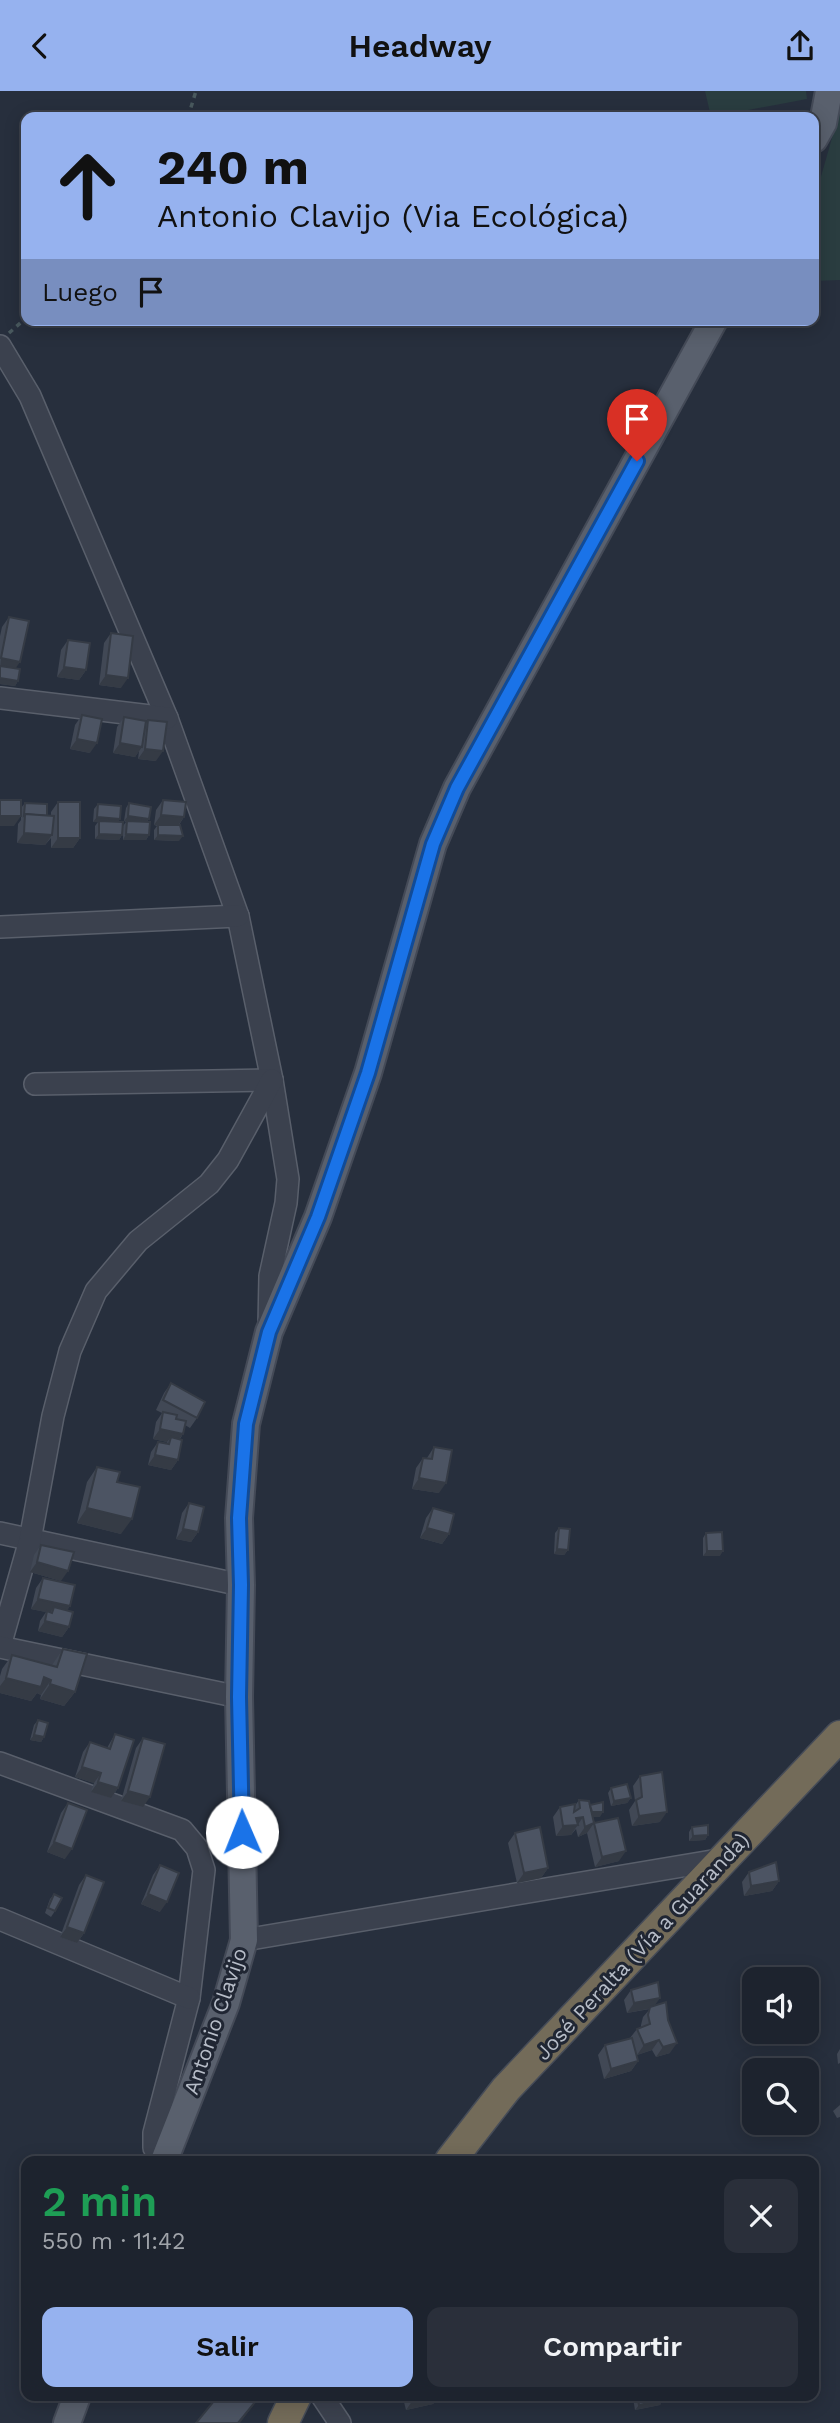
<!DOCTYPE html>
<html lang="es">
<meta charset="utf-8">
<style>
body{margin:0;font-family:"Work Sans",sans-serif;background:#2a2f3a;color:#f1f3f6;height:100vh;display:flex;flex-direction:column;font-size:26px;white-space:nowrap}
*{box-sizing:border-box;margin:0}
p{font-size:23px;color:#a0a4aa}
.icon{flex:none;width:38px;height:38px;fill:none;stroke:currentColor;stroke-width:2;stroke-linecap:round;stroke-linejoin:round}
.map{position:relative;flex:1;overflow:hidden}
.details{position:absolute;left:21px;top:2065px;width:798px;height:245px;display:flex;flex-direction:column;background:#1d232e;border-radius:14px;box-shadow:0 4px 18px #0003,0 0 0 2px #3b404a}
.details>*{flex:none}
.banner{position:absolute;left:21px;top:21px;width:798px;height:214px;border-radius:14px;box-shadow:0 4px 18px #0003,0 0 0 2px #3b404a;background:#96b2ef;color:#111;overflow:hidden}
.buttons{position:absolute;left:742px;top:1876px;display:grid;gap:14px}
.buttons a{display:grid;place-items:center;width:77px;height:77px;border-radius:14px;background:#1d232e;box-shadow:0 4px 18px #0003,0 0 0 2px #3b404a;font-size:35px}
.pin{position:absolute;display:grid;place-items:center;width:60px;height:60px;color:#fff;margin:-72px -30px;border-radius:50% 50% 50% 0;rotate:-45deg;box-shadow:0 0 7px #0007}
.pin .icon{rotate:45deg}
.me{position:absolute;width:77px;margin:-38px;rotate:359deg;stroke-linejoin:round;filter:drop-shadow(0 0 5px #0008)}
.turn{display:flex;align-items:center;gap:24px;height:147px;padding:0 21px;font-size:32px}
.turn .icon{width:91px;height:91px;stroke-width:2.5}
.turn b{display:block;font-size:49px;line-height:60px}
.then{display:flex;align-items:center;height:66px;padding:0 21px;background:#0003;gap:14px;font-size:26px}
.round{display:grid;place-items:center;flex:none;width:74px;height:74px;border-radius:14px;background:#2a2f3a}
.head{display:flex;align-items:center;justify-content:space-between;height:119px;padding:0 21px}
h1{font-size:42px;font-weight:600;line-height:52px;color:#1e9e55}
.cta{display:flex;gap:14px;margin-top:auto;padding:14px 21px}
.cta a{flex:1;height:80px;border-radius:14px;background:#96b2ef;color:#111;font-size:28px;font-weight:600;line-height:80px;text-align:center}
.cta a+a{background:#2a2f3a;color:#f1f3f6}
header{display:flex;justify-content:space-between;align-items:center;height:91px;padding:0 21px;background:#96b2ef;color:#111;font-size:32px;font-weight:600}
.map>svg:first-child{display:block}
</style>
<header><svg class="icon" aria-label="back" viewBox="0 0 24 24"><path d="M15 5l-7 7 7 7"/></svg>Headway<svg class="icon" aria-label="share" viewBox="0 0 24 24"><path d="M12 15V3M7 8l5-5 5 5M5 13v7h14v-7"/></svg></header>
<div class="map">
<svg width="840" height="2332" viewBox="0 0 840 2332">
<rect width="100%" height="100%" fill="#272f3d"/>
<g fill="#2a3d40">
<polygon points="705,0 806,0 807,8 711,26"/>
<polygon points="840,19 840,189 814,190 814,110"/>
</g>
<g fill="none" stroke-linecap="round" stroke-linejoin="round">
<defs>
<g id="minor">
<polyline points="0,255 30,305 167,627 238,825 272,989 288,1088 286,1112 270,1185 269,1235"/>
<polyline points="0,607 167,627"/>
<polyline points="0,836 238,825"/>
<polyline points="35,993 272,989"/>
<polyline points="0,1442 241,1494"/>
<polyline points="0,1555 30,1449 53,1325 70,1260 96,1200 138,1150 209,1093 228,1069 272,989"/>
<polyline points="0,1556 239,1606"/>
<polyline points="0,1672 182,1739 197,1757 204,1779 189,1907 154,2042 154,2057 164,2070"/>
<polyline points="0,1828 189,1907"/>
<polyline points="244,1849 724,1768"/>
<polyline points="322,2305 340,2332"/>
</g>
<g id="major">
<polyline points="814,48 823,32 829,0"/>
<polyline points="164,2070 226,1912 244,1849 239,1606 241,1494 239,1427 246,1333 269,1241 318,1126 368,982 433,753 457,697 714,229"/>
<polyline points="67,2332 77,2305"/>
</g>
<g id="highway">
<polyline points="450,2070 506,1998 840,1645"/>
<polyline points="283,2332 296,2305"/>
</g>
</defs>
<use href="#minor" stroke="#595f6b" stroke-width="24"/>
<use href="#major" stroke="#444a57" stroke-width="30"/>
<use href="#highway" stroke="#464c58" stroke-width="33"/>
<g stroke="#49595e" stroke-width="3.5" stroke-dasharray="5 5" stroke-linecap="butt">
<polyline points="188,26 196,0"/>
<polyline points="9,242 26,227"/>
</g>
<use href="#minor" stroke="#3b414e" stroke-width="21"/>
<use href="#major" stroke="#59606d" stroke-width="26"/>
<use href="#highway" stroke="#736b59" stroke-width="30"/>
</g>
<g fill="#414855">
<polygon points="9,526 18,590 15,595 0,593 0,545 2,536"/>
<polygon points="111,542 121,597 99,594 104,552"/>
<polygon points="68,549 86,579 79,589 57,586 61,559"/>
<polygon points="82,624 90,662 70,658 75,634"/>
<polygon points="124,626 145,633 148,629 156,670 138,668 139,660 135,666 113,662 117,636"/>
<polygon points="163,709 184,726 179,734 179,750 154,749 154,739 157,735 154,734 156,719"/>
<polygon points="58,711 80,747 73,757 51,757 51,747 45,754 17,752 18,733 21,729 21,717 25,712 47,725 51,725 51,721"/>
<polygon points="129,712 149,728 147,731 149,744 146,749 123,749 123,735 126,731 124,730 126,717"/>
<polygon points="98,713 118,731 122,744 119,749 95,748 95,735 98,731 93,731 94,718"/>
<polygon points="171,1292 197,1327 190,1337 185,1334 183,1343 180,1348 178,1369 171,1379 148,1374 151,1361 158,1351 166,1353 167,1351 153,1348 156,1331 162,1322 156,1319 164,1302"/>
<polygon points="434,1356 439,1402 412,1398 416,1377 423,1367 427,1367"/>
<polygon points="97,1376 117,1391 121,1443 77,1432 87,1391"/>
<polygon points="189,1412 198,1441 191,1451 176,1448 182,1422"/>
<polygon points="433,1417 449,1443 442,1453 420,1447 426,1427"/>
<polygon points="559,1437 568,1459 564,1464 554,1463 555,1442"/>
<polygon points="706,1442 720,1465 703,1465 703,1447"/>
<polygon points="41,1454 61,1490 30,1481 34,1464"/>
<polygon points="43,1487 70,1515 67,1519 69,1536 62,1546 38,1540 40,1530 46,1521 31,1518 36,1497"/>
<polygon points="63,1558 75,1601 64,1615 40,1608 41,1604 37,1602 31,1610 0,1602 0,1585 2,1578 12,1564 52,1574"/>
<polygon points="38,1629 44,1646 41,1651 30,1649 34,1634"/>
<polygon points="115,1643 118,1697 111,1707 91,1701 94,1692 75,1686 83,1661 90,1651 107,1657"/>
<polygon points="143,1647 143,1716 121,1710 136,1657"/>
<polygon points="640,1685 660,1731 632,1735 629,1719 635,1710 633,1695"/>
<polygon points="611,1697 631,1707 627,1712 611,1715 608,1702"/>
<polygon points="579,1709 590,1714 600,1726 593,1726 594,1732 619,1770 595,1776 587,1742 578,1746 576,1738 571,1744 556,1745 553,1726 560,1716 574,1716"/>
<polygon points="68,1712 65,1768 47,1761 61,1722"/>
<polygon points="692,1736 708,1744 705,1749 689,1750 689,1741"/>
<polygon points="515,1742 548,1777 541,1787 517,1792 508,1752"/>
<polygon points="160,1774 160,1821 141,1813 153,1784"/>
<polygon points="749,1781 779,1790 772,1800 744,1805 742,1791"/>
<polygon points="86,1784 84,1842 77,1852 60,1846 79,1794"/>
<polygon points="54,1803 55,1820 51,1826 45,1822 50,1808"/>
<polygon points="631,1899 655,1915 670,1962 656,1966 652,1959 637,1964 635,1959 638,1970 631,1980 604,1988 598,1964 605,1954 630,1947 637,1938 641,1936 641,1934 643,1926 650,1918 627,1922 624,1909"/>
<polygon points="840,1958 840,1972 838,1973 837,1963"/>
<polygon points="840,2014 840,2026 837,2027 833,2020"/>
<polygon points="405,2305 439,2305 433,2313 406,2319 403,2307"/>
<polygon points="634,2305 662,2305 663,2309 660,2314 635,2319 633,2307"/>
</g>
<g fill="#353b45">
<polygon points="1,567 20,571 13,581 0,578"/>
<polygon points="64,576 86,579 79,589 57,586"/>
<polygon points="106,584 128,587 121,597 99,594"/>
<polygon points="0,587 18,590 15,595 0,593"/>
<polygon points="77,648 97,652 90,662 70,658"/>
<polygon points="120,652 142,656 135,666 113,662"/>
<polygon points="145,658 163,660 156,670 138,668"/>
<polygon points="161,724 184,726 177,736 154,734"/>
<polygon points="0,725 21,725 14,735 0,735"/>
<polygon points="128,725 149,728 145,733 124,730"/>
<polygon points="97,726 120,728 117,733 93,731"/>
<polygon points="24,742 52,744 45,754 17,752"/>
<polygon points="99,743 122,744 119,749 95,748"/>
<polygon points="126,743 149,744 146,749 123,749"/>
<polygon points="158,744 183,745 179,750 154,749"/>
<polygon points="58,747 80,747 73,757 51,757"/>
<polygon points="160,1338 183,1343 176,1353 171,1346 167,1351 153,1348"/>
<polygon points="155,1364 178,1369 171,1379 148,1374"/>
<polygon points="419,1387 446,1392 439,1402 412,1398"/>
<polygon points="87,1417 132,1428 121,1443 77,1432"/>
<polygon points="427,1437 449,1443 442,1453 420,1447"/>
<polygon points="183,1438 198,1441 191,1451 176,1448"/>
<polygon points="557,1458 568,1459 564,1464 554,1463"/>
<polygon points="707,1460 723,1460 720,1465 703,1465"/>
<polygon points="37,1471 68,1480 61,1490 30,1481"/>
<polygon points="38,1508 70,1515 63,1525 54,1516 50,1522 31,1518"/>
<polygon points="45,1530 69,1536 62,1546 38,1540"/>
<polygon points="44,1586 51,1589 41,1604 37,1602 31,1610 0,1602 0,1595 6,1587"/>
<polygon points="50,1593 75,1601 64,1615 40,1608"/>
<polygon points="34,1644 44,1646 41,1651 30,1649"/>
<polygon points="82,1676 101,1682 94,1692 75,1686"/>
<polygon points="98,1691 118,1697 111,1707 91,1701"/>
<polygon points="128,1700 150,1706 143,1716 121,1710"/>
<polygon points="631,1707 627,1712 611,1715 614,1710"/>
<polygon points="591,1721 603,1721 600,1726 588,1726"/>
<polygon points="667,1721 660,1731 632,1735 639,1725"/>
<polygon points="583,1726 571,1744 556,1745 563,1735 576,1727"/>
<polygon points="594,1732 587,1742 578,1746 585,1736"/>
<polygon points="708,1744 705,1749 689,1750 693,1745"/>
<polygon points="54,1751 72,1758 65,1768 47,1761"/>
<polygon points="626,1760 619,1770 595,1776 602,1766"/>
<polygon points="548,1777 541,1787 517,1792 524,1782"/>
<polygon points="779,1790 772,1800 744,1805 751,1795"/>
<polygon points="148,1803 167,1811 160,1821 141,1813"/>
<polygon points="67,1836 84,1842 77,1852 60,1846"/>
<polygon points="660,1907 653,1917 627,1922 634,1912"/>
<polygon points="659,1949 652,1959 637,1964 644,1954"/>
<polygon points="677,1952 670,1962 656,1966 663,1956"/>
<polygon points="638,1970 631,1980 604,1988 611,1978"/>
<polygon points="260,2305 240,2332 238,2332"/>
<polygon points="432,2305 439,2305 433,2313 406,2319 413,2309"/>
<polygon points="663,2309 660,2314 635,2319 639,2314"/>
</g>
<g fill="#4c5463" stroke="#353b45" stroke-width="2">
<polygon points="9,526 29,530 20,571 1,567"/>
<polygon points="111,542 133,545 128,587 106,584"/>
<polygon points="68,549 90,552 86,579 64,576"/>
<polygon points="0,575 20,578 18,590 0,587"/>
<polygon points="82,624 102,628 97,652 77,648"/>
<polygon points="124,626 146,630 142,656 120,652"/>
<polygon points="148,629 167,631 163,660 145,658"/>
<rect x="0" y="709" width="21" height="16"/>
<polygon points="163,709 186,711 184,726 161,724"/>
<rect x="58" y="711" width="22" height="36"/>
<polygon points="25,712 47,713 47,725 25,723 24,724"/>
<polygon points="129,712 151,716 149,728 128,725"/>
<polygon points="98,713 121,715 120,728 97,726"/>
<polygon points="25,723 54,725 52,744 24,742"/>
<polygon points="99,730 123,731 122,744 99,743"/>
<polygon points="127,730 150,731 149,744 126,743"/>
<polygon points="158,734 180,734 183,745 158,744"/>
<polygon points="171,1292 205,1311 197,1327 163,1309"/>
<polygon points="163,1321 177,1324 176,1328 186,1330 183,1343 160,1338"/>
<polygon points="171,1346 182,1349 178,1369 155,1364 158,1351 169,1353"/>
<polygon points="434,1356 452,1359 446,1392 419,1387 423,1367 432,1368"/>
<polygon points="97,1376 120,1381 117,1391 140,1396 132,1428 87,1417"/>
<polygon points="189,1412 204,1416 198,1441 183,1438"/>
<polygon points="433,1417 454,1423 449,1443 427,1437"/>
<polygon points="559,1437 570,1438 568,1459 557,1458"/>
<polygon points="722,1441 723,1460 707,1460 706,1442"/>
<polygon points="41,1454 74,1461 68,1480 37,1471"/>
<polygon points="43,1487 75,1494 70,1515 38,1508"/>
<polygon points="54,1516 73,1521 69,1536 45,1530 47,1520 52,1522"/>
<polygon points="63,1558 87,1563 75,1601 50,1593 51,1589 44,1586 41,1596 6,1587 12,1564 57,1576"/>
<polygon points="38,1629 48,1632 44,1646 34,1644"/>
<polygon points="115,1643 134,1649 118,1697 98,1691 101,1682 82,1676 90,1651 110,1658"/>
<polygon points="143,1647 165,1653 150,1706 128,1700"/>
<polygon points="662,1681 667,1721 639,1725 636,1709 642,1706 640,1685"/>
<polygon points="627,1693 631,1707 614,1710 611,1697"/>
<polygon points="579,1709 589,1710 594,1732 618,1727 626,1760 602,1766 594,1732 585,1736 583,1726 576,1727 578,1734 563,1735 560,1716 575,1713 574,1721 580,1717"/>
<polygon points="603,1711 603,1721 592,1721 590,1714"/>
<polygon points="68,1712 87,1719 72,1758 54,1751"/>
<polygon points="708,1734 708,1744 693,1745 692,1736"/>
<polygon points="540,1736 548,1777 524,1782 515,1742"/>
<polygon points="776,1771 779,1790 751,1795 749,1781"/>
<polygon points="160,1774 179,1782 167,1811 148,1803"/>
<polygon points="86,1784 104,1791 84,1842 67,1836"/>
<polygon points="54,1803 62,1807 55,1820 48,1817"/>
<polygon points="658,1891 660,1907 634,1912 631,1899"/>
<polygon points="666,1911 668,1929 677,1952 663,1956 659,1949 644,1954 637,1938 650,1933 648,1924 650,1916"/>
<polygon points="632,1947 638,1970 611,1978 605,1954"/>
<polygon points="218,2305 260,2305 238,2332 196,2332"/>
<polygon points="412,2305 432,2305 413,2309"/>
<polygon points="637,2305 662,2305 663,2309 639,2314"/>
</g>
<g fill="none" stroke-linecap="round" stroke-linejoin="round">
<defs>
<polyline id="route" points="242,1741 239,1606 241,1494 239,1427 246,1333 269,1241 318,1126 368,982 433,753 457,697 637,370"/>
</defs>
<use href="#route" stroke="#114b97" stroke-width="18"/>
<use href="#route" stroke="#1a73e8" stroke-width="12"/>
</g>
<g text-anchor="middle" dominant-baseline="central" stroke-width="6" stroke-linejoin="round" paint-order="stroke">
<g font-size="21" fill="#b7bdc8" stroke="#202633">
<text transform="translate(642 1855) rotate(-47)">José Peralta (Vía a Guaranda)</text>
<text transform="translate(215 1930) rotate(-71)">Antonio Clavijo</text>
</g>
</g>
</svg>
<div class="buttons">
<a><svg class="icon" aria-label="sound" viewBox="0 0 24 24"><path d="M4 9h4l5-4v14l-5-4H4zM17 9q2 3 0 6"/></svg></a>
<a><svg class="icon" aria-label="search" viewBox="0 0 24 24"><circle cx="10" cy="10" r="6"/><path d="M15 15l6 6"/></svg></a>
</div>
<div class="pin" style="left:637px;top:370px;background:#d93025"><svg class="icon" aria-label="arrive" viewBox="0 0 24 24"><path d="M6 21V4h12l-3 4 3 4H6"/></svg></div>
<svg class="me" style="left:242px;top:1741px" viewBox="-20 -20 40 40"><circle r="19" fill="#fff"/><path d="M0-13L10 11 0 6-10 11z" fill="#1a73e8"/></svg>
<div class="banner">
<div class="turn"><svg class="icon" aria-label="ahead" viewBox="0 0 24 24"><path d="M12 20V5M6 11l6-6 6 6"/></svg><div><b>240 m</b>Antonio Clavijo (Via Ecológica)</div></div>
<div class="then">Luego<svg class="icon" aria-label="arrive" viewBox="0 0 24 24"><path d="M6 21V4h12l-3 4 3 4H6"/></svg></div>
</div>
<section class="details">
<div class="head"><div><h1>2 min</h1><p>550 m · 11:42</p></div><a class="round"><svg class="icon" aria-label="close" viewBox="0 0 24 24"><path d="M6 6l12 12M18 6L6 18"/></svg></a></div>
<div class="cta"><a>Salir</a><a>Compartir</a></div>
</section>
</div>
